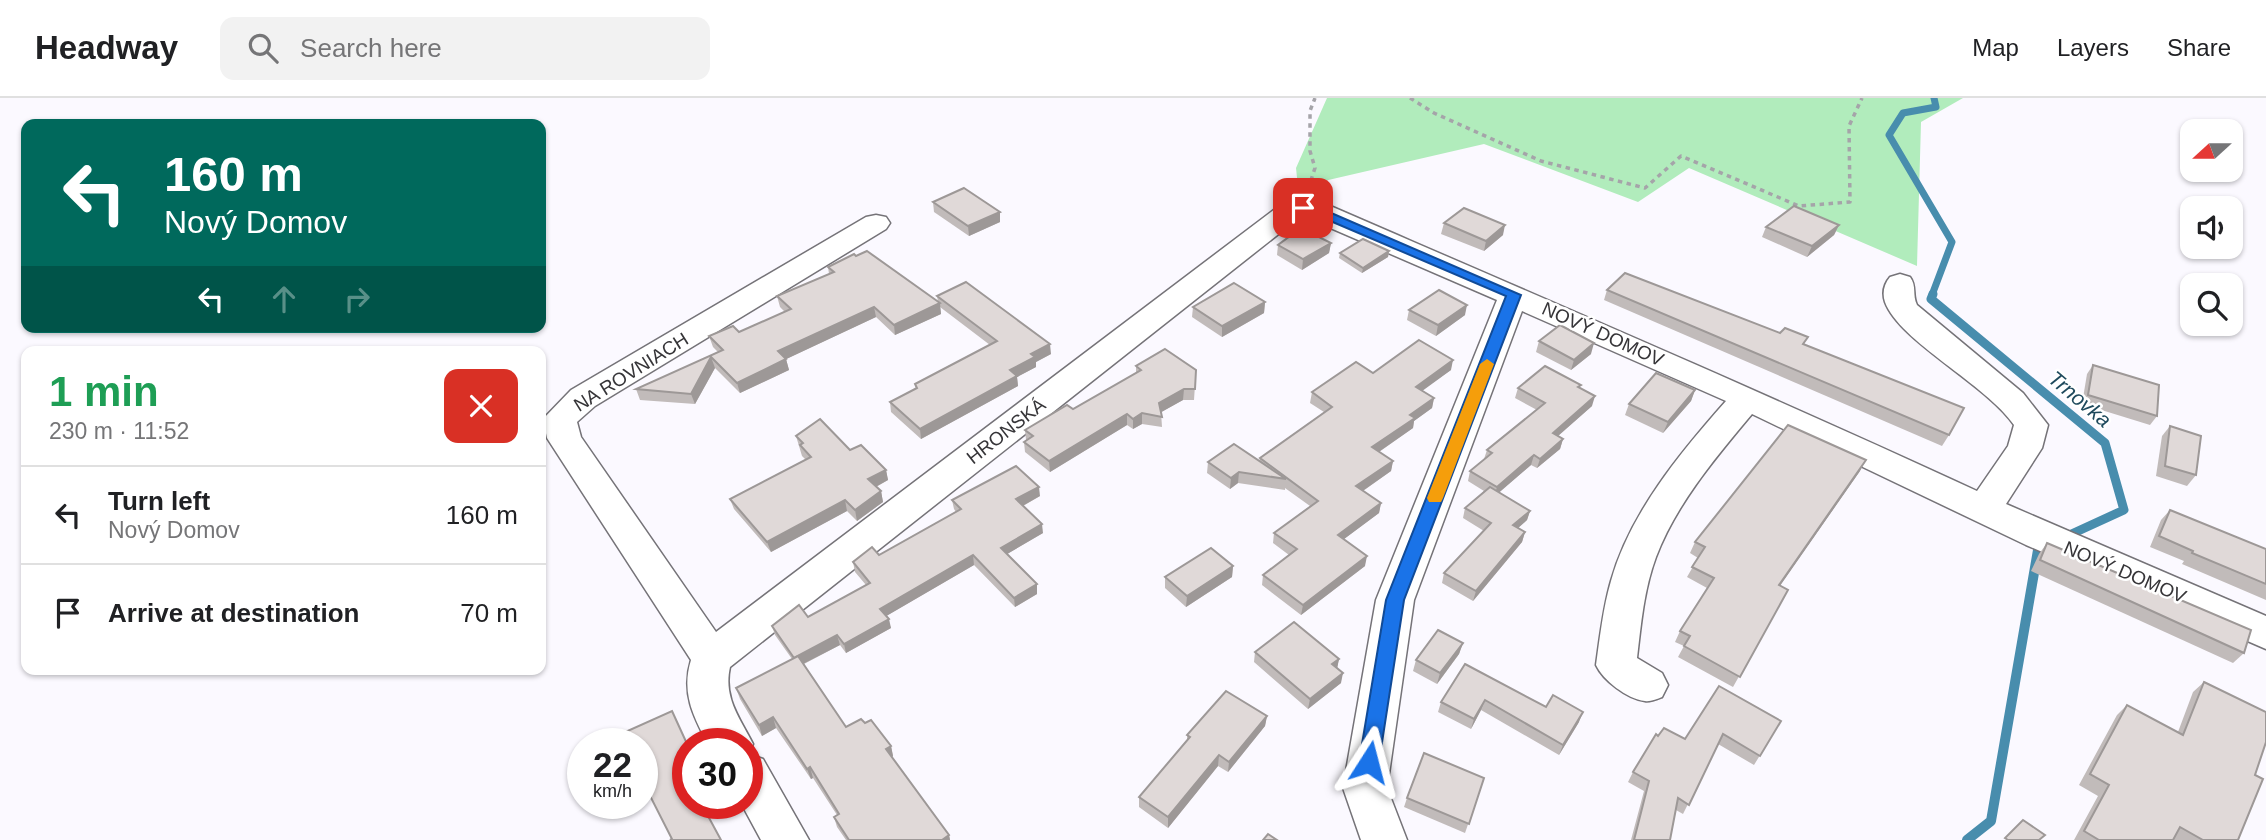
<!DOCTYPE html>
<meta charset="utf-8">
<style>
body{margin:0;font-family:Helvetica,sans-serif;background:#f2f2f2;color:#202124;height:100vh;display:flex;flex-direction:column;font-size:26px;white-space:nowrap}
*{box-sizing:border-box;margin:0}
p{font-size:23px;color:#757577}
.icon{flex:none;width:38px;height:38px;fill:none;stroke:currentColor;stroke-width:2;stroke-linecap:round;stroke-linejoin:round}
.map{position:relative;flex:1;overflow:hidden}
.sheet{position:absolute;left:21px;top:248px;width:525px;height:329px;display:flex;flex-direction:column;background:#fff;border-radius:14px;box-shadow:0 2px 5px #0004}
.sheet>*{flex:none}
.guide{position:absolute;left:21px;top:21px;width:525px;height:214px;border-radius:14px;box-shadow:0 2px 5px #0004;background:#00695c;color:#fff;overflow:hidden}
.needle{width:46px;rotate:249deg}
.controls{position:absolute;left:2180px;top:21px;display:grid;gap:14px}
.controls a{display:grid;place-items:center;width:63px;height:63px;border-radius:14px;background:#fff;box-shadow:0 2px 5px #0004;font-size:35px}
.speed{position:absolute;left:567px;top:630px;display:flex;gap:14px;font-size:35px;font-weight:700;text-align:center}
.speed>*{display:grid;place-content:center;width:91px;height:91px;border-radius:50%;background:#fff;box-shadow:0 2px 5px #0004;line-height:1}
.speed small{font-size:18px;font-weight:400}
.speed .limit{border:10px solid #d22;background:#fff;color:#111}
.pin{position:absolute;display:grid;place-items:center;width:60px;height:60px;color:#fff;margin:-30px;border-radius:14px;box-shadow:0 4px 10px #0006}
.me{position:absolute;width:77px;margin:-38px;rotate:9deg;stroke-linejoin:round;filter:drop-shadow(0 0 5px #0008)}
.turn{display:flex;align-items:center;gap:24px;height:147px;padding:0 28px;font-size:32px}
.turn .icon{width:91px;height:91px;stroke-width:2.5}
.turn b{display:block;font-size:49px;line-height:60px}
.lanes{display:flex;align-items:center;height:66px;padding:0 28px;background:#0003;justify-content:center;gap:35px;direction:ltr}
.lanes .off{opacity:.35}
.round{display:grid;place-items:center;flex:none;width:74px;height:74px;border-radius:14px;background:#f2f2f2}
.summary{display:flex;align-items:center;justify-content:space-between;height:119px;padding:0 28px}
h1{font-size:42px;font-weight:700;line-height:52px;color:#1e9e55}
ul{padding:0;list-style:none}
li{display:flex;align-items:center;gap:21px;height:98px;padding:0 28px;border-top:2px solid #e0e0e0}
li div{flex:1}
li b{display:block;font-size:26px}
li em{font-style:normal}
header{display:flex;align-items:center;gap:42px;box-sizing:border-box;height:98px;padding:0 35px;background:#fff;border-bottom:2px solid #e0e0e0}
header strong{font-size:33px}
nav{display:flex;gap:38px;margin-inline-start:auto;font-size:24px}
.search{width:490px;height:63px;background:#f2f2f2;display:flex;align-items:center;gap:18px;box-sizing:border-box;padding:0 24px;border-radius:14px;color:#757577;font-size:26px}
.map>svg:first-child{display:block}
</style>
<header>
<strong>Headway</strong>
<div class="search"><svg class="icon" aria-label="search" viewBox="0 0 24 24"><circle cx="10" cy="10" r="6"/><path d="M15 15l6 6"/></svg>Search here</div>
<nav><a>Map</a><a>Layers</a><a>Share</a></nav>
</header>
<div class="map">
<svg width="2266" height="742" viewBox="0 0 2266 742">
<rect width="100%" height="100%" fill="#fbf9ff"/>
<polygon fill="#b1ecbc" points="1327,0 1963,0 1921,24 1917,168 1689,70 1638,104 1484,46 1298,89 1296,70"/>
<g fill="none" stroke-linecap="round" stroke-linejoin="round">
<polyline stroke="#488dad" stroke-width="7" points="1932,197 1952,144 1889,37 1903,15 1936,9 1934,0"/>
<polyline stroke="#488dad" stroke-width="9" points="1933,196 1931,201 2105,345 2124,412 2065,439"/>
<polyline stroke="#488dad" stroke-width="10" points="1967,742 1991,723 2038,452 2046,448"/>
<defs>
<path id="minor" d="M1302,102L1328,107C1545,201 1762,294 1977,393L2008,348L2014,327C1987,287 1899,243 1885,204C1882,195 1884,186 1890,179L1900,176L1910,179C1917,188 1912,197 1917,207L2023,295L2048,327L2042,350L2006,406L2266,518V551L2026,447L1752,316C1716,359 1676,406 1656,459C1644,491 1641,526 1637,560L1662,575L1668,587L1662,599C1657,601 1650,604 1645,603C1627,601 1603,582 1596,567C1600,539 1603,510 1611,483C1630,415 1680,355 1726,303L1522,213L1414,502L1387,690L1407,742H1361L1343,690L1376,502L1497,202L1305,119L1295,123L730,569C723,600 740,620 753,646L748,656L763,661L809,742H761L741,705H747V646H708C693,618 681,594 691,562L547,340L543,321L571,292L866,119L876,117L886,119L890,125L886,131L595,308L577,324L581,339L716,534L1275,111Z"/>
</defs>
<use href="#minor" stroke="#757378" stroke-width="3"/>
<g stroke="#a5a4a9" stroke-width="3.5" stroke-dasharray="4.5 4.5" stroke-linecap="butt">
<polyline points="1410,0 1434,15 1541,63 1645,90 1681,58 1799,108 1850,104 1849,28 1862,0"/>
<polyline points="1308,91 1315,70 1310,53 1310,13 1315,0"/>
</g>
<use href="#minor" fill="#fff" fill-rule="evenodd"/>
</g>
<g fill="#c1bbba">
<polygon points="933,104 1000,124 969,138 934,114"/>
<polygon points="1444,125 1503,137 1484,153 1441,136"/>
<polygon points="1839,127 1834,137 1807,159 1762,139 1766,129"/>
<polygon points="1331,145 1329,155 1302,172 1277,157 1278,147"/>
<polygon points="1389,153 1388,159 1362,175 1339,160 1340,155"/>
<polygon points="828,169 938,204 937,198 1051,256 1036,264 1036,269 1017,279 1018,288 921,341 891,314 890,304 916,290 915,286 990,247 940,209 941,216 895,237 876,219 786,261 789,272 740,295 715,270 695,306 640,302 636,291 718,254 713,249 709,238 739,234 785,214 780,209 777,198 829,176"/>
<polygon points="1607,192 1805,247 1949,337 1942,348 1604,202"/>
<polygon points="1265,204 1264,215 1222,239 1192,219 1193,209"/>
<polygon points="1409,212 1465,217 1436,238 1407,222"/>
<polygon points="1539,243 1591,256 1571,272 1536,254"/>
<polygon points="2093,267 2157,318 2150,327 2082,306 2087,276"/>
<polygon points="1136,268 1196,272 1194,302 1183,302 1161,314 1162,329 1142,326 1133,331 1127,327 1050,374 1025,354 1024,344 1026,342 1025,332 1073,311 1136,275"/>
<polygon points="1451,272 1422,292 1434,300 1432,310 1414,323 1413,330 1379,354 1393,363 1391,373 1363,393 1381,405 1379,415 1344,441 1365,468 1301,517 1262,487 1263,477 1289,457 1273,445 1274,435 1310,408 1285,390 1285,392 1238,385 1230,391 1207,375 1208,364 1259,363 1260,360 1324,314 1310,305 1312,294 1373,275"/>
<polygon points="1518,290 1579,290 1592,308 1558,338 1563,341 1560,351 1537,370 1531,367 1499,394 1530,413 1527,422 1518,430 1525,434 1522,444 1473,503 1442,485 1444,475 1484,433 1463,420 1465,410 1484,393 1468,383 1470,373 1484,361 1487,352 1537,312 1515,300"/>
<polygon points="1695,292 1691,303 1663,335 1625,317 1629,306"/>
<polygon points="2170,328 2196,377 2187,388 2156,378 2162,338"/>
<polygon points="796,338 850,352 886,372 888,382 876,389 881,393 883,404 857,423 847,413 771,454 734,411 730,401 806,362 802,358"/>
<polygon points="1860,373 1780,487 1788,492 1733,589 1678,559 1684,548 1675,544 1680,533 1707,490 1687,479 1698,460 1690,455 1695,444"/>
<polygon points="1040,398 1023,408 1043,435 1007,456 1037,496 1015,509 974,467 886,518 891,530 846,555 840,547 804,566 846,629 865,625 891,648 893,658 892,659 949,737 950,742 846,742 837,729 834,719 837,717 813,680 811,681 776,630 762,638 740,601 736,590 792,561 775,537 772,528 808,519 866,487 855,474 853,464 879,457 956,414 954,411 952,402"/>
<polygon points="2170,412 2266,451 2266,502 2182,466 2184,463 2150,449 2161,422"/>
<polygon points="2047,445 2244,555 2233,565 2031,473 2039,456"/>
<polygon points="1233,468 1232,479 1186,509 1165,490 1165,479"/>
<polygon points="1463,545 1459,556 1437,586 1413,573 1416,562"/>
<polygon points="1255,554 1339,561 1337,570 1341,585 1308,611 1254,564"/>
<polygon points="1465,566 1546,609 1579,624 1559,657 1481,612 1471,631 1438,614 1441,604"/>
<polygon points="2204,584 2255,677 2238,742 2074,742 2098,698 2079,687 2117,617 2127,607 2178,634 2193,594"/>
<polygon points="1267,618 1265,628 1228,674 1218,668 1168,730 1139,709 1139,699 1187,642 1187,637"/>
<polygon points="1781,623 1754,667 1718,646 1683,716 1676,712 1670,742 1631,742 1644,693 1628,684 1633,674 1658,638 1685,641"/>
<polygon points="1484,680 1465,735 1404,709 1407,700"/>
</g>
<g fill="#9d9897">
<polygon points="1000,114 1000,124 969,138 968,128"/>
<polygon points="1505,127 1503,137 1484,153 1486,143"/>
<polygon points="1839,127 1834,137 1807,159 1812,148"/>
<polygon points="1331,145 1329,155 1302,172 1303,161"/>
<polygon points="1389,153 1388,159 1362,175 1363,170"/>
<polygon points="1265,204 1264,215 1222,239 1222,228"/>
<polygon points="940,205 941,216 895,237 894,227"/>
<polygon points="1467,207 1465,217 1436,238 1438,227"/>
<polygon points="874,209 876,219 780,264 778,253"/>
<polygon points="1594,245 1591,256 1571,272 1574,262"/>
<polygon points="1050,246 1051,256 1036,264 1036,269 1017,279 1018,288 921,341 920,331 1010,272 1031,256"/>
<polygon points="711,259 715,270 695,306 691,296"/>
<polygon points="786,261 789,272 740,295 737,285"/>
<polygon points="1453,262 1451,272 1414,299 1416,289"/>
<polygon points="1184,291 1183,302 1158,316 1159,305"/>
<polygon points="1695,292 1691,303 1663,335 1668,324"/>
<polygon points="1595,298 1592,308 1550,345 1553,335"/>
<polygon points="1434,300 1432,310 1414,323 1413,330 1370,360 1372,349 1410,317"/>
<polygon points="1142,315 1142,326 1133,331 1133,321"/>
<polygon points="1127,316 1127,327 1050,374 1049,363"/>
<polygon points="1563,341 1560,351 1537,370 1540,361"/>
<polygon points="1534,357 1531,367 1494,399 1497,389"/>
<polygon points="1866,362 1860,373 1773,498 1779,487"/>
<polygon points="1393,363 1391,373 1354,399 1356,388"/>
<polygon points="886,372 888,382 870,392 868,381"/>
<polygon points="1239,374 1238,385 1230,391 1231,380"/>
<polygon points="1039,389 1040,398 1017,411 1016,401"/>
<polygon points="881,393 883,404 857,423 855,412"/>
<polygon points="845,402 847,413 771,454 767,444"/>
<polygon points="1381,405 1379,415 1336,447 1338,437"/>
<polygon points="1530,413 1527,422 1510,437 1513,427"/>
<polygon points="1042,426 1043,435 1002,459 1001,450"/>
<polygon points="1525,434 1522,444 1473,503 1476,493"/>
<polygon points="973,457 974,467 883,520 880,511"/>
<polygon points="1367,458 1365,468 1301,517 1303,507"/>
<polygon points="1233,468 1232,479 1186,509 1187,498"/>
<polygon points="1037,486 1037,496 1015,509 1014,500"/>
<polygon points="889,521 891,530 846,555 844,546"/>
<polygon points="837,537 840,547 797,569 794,560"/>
<polygon points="1463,545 1459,556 1437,586 1440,575"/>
<polygon points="1339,561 1337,571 1332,566"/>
<polygon points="1343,575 1341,585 1308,611 1310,601"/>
<polygon points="1485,602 1481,612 1471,631 1474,621"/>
<polygon points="1583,614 1579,624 1559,657 1563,647"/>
<polygon points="1267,618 1265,628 1228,674 1229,664"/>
<polygon points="773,619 776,630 762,638 759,627"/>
<polygon points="891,648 893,658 888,662 886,651"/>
<polygon points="1219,657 1218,668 1168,730 1168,719"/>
<polygon points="810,669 813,680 811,681 807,671"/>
<polygon points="949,737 950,742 942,742"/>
</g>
<g fill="#e0d9d8" stroke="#9d9897" stroke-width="2">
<polygon points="964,90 1000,114 968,128 933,104"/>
<polygon points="1794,108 1839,127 1812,148 1766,129"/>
<polygon points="1464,110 1505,127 1486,143 1444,125"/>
<polygon points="1301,130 1331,145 1303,161 1278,147"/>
<polygon points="1363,141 1389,153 1363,170 1340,155"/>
<polygon points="867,153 940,205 894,227 874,209 778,253 786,261 737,285 711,259 691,296 636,291 723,252 709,238 733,228 739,234 791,211 777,198 834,174 828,169 854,156 856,158"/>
<polygon points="1625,175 1780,235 1785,230 1808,239 1803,246 1964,310 1949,337 1607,192"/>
<polygon points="966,184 1050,246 1031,256 1035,259 1010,272 1017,278 920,331 890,304 917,290 915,286 997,243 937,198"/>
<polygon points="1234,185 1265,204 1222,228 1193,209"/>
<polygon points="1439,192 1467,207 1438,227 1409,212"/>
<polygon points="1560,227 1594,245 1574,262 1539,243"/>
<polygon points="1419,242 1453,262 1416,289 1434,300 1410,317 1415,320 1372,349 1393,363 1356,388 1381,405 1338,437 1367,458 1303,507 1263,477 1297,451 1274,435 1318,403 1260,360 1332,309 1312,294 1356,264 1373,275"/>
<polygon points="1165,251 1196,272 1195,291 1184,291 1159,305 1162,319 1142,315 1133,321 1127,316 1049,363 1024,344 1033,338 1025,332 1067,307 1073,311 1141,272 1136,268"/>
<polygon points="2093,267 2159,287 2157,318 2088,297"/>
<polygon points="1545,268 1581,287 1578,289 1595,298 1553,335 1563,341 1540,361 1534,357 1497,389 1470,373 1492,355 1487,352 1545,305 1518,290"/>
<polygon points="1656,275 1695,292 1668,324 1629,306"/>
<polygon points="820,321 850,352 861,347 886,372 868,381 881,393 855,412 845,402 767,444 730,401 811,359 800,347 803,345 796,338"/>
<polygon points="1788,327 1866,362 1779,487 1788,492 1740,579 1684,548 1690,538 1680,533 1714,480 1692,469 1705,449 1695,444"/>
<polygon points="2170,328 2201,338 2196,377 2165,368"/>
<polygon points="1234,346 1286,381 1239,374 1231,380 1208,364"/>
<polygon points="1016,368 1039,389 1016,401 1042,426 1001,450 1037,486 1014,500 973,457 880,511 889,521 844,546 837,537 794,560 772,528 799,507 808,519 870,485 853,464 872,449 879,457 961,411 952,402"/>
<polygon points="1490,389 1530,413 1513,427 1525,434 1476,493 1444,475 1491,425 1465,410"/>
<polygon points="2170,412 2266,451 2266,486 2192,455 2193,453 2159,438"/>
<polygon points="2047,445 2251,532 2244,555 2040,462"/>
<polygon points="1211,450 1233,468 1187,498 1165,479"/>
<polygon points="1294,524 1339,561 1332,566 1343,575 1310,601 1255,554"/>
<polygon points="1438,532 1463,545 1440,575 1416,562"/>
<polygon points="798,558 846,629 861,621 865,625 871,622 891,648 886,651 949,737 942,742 849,742 834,719 839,716 810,669 807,671 773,619 759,627 736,590"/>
<polygon points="1465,566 1546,609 1553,597 1583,614 1563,647 1485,602 1474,621 1441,604"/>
<polygon points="2204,584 2266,614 2266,644 2255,677 2263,681 2238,742 2203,742 2180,729 2173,742 2099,742 2084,733 2109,687 2090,676 2127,607 2183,637"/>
<polygon points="1719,588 1781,623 1760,658 1723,636 1689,707 1678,700 1670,742 1634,742 1649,683 1633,674 1656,636 1658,638 1664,630 1685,641"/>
<polygon points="1226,593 1267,618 1229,664 1219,657 1168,719 1139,699 1190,639 1187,637"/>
<polygon points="672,613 688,648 688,705 701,705 721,742 670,742 672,741 642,682 642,646 628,646 623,635"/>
<polygon points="1424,655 1484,680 1469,726 1407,700"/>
<polygon points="2023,722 2045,737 2039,742 2008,742 2005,740"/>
<polygon points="1268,736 1277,742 1263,742"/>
</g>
<polygon fill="#1a73e8" stroke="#114b97" stroke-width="2" points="1303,106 1322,111 1521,197 1404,502 1379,664 1376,670 1369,672 1362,670 1359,664 1386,502 1506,198 1314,116 1298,112 1298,107"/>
<polygon fill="#f59e0b" points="1487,261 1494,266 1443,400 1441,404 1429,404 1427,400 1480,266"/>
<g text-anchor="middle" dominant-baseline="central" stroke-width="5" stroke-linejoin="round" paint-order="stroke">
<g font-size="19" fill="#363538" stroke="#fff">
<text transform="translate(1603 236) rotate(24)">NOVÝ DOMOV</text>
<text transform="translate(631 274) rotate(-32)">NA ROVNIACH</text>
<text transform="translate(1006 333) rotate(-38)">HRONSKÁ</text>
<text transform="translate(2125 474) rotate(23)">NOVÝ DOMOV</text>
</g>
<g font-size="21" font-style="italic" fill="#1f4a5d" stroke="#fff">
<text transform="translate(2080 301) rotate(40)">Trnovka</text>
</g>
</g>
</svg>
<div class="controls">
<a><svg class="needle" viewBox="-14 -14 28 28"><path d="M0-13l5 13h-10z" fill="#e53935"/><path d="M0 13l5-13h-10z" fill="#757577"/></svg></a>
<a><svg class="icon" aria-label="sound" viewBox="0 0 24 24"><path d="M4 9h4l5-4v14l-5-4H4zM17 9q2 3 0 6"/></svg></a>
<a><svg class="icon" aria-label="search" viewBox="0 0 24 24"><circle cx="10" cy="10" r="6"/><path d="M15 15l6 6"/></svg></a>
</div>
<div class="speed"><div>22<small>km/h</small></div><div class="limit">30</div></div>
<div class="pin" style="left:1303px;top:110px;background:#d93025"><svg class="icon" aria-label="arrive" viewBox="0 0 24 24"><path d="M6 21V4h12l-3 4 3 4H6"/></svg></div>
<svg class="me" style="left:1369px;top:664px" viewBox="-20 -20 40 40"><path d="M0-17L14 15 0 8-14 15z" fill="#1a73e8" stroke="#fff" stroke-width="4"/></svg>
<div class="guide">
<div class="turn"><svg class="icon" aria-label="left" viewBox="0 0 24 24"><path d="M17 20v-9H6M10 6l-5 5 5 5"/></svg><div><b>160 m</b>Nový Domov</div></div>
<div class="lanes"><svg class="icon" aria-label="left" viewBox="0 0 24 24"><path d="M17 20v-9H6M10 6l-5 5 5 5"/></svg><svg class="icon off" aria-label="ahead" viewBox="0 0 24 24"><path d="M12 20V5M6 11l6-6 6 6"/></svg><svg class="icon off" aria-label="right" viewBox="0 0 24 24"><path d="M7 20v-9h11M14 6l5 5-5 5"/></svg></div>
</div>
<section class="sheet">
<div class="summary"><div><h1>1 min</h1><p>230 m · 11:52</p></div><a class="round" style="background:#d93025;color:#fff"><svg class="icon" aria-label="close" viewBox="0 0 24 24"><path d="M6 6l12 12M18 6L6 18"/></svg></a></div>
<ul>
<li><svg class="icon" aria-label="left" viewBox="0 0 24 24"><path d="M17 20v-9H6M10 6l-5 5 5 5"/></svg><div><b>Turn left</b><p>Nový Domov</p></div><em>160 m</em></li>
<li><svg class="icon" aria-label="arrive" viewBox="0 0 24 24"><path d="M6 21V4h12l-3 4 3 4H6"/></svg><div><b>Arrive at destination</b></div><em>70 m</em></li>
</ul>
</section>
</div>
